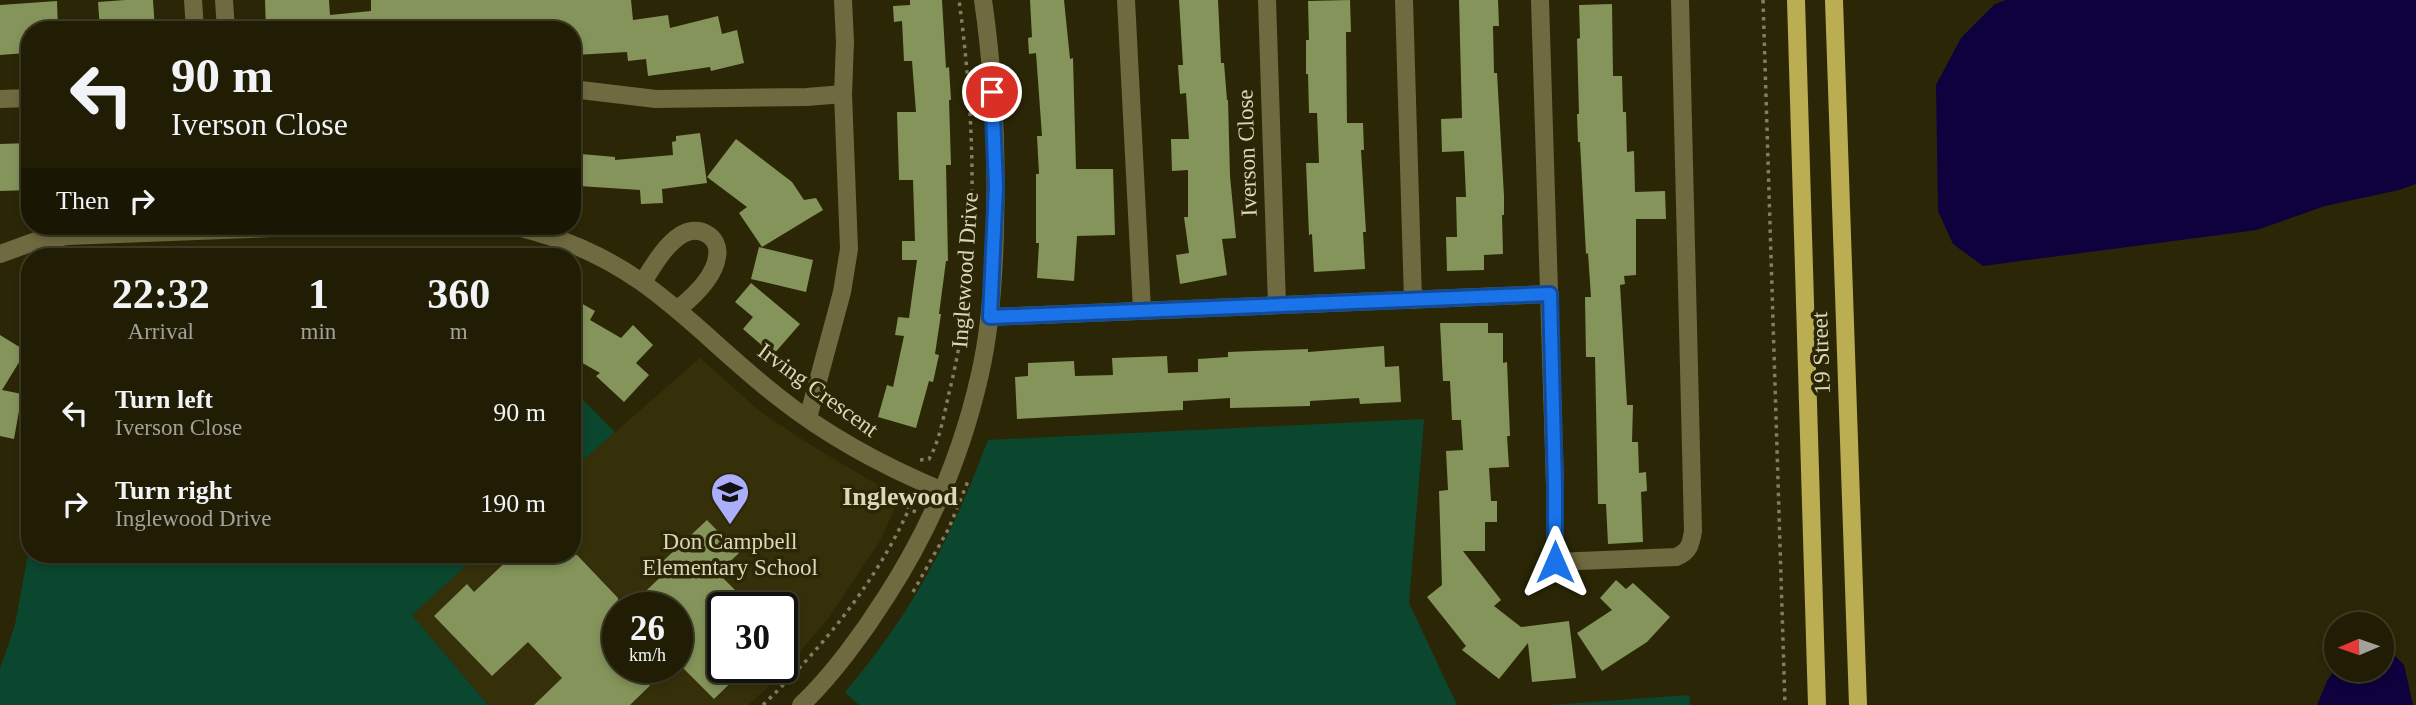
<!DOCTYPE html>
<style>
body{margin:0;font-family:Georgia,serif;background:#28260e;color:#f1f3f6;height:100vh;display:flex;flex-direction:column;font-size:26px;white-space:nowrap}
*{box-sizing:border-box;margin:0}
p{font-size:23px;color:#a2a29a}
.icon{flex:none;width:38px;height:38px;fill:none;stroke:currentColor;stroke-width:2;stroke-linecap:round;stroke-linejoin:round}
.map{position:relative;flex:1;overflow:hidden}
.sheet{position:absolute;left:21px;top:248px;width:560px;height:315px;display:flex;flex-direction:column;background:#201d04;border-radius:28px;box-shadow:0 4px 10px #0003,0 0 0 2px #3d3b26}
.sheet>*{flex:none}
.guide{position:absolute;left:21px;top:21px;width:560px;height:214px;border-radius:28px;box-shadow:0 4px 10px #0003,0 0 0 2px #3d3b26;background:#201d04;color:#f1f3f6;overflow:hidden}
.needle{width:46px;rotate:268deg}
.controls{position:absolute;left:2324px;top:612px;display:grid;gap:14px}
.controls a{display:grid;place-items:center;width:70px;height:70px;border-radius:50%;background:#201d04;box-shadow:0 4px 10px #0003,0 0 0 2px #3d3b26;font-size:35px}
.speed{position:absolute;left:602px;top:592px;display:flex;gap:14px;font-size:35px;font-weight:700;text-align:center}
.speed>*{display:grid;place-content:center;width:91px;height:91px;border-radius:50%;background:#201d04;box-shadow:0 4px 10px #0003,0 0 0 2px #3d3b26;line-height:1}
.speed small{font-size:18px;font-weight:400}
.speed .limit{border:4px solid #111;border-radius:10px;background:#fff;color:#111}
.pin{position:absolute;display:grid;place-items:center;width:60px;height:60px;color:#fff;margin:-30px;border:4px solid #fff;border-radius:50%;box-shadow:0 2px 7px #0007}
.me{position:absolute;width:77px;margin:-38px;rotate:0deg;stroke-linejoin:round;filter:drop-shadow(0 0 5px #0008)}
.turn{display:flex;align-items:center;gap:24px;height:147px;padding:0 35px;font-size:32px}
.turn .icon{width:91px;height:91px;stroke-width:2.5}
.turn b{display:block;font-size:49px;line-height:60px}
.then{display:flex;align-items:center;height:66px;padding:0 35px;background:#0003;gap:14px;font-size:26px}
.eta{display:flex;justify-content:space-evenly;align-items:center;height:119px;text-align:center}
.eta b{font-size:42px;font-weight:600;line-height:49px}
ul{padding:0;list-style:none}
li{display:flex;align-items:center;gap:21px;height:91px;padding:0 35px}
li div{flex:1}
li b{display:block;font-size:26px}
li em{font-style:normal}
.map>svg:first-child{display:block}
</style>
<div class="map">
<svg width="2416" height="705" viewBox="0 0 2416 705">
<rect width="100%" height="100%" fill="#2b2706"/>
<path fill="#36300a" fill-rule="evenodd" d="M700,358L762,413L809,444L893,494L898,501L880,541L827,620L774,682L748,705H488L412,615L478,555H572V470ZM618,607H677V667H618ZM723,607H782V667H723Z"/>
<g fill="#0b472f">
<polygon points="572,389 615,432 572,470"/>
<path d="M1424,419L1409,603L1457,705H859L845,692C914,611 951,538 988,440Z"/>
<polygon points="30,543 30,555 478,555 412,615 488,705 0,705 0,669 15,625"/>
<polygon points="1689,695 1690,705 1550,705"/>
</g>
<g fill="#0f013e">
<polygon points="2006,0 2416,0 2416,184 2399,190 2325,206 2257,230 1983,266 1953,244 1938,211 1936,85 1961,38 1995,4"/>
<polygon points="2382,643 2404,665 2413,705 2317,705 2327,681 2336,668 2336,670 2382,670"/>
</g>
<g fill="#84945a">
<polygon points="125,0 153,0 155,30 100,30 98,2"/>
<polygon points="265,0 329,0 330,15 371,11 371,0 631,0 633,20 668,15 670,28 718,16 722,34 737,30 744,63 711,71 710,67 648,76 646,59 628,61 627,52 575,55 572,30 266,30"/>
<polygon points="910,0 942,0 946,68 949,67 951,100 949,100 951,165 946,165 948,261 946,261 939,314 941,314 935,354 939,355 933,382 929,381 916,428 878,417 887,385 893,387 904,336 895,335 898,317 909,318 917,260 902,260 902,241 915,241 913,180 899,180 897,112 916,112 912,61 904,61 902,21 894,22 893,6 910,5"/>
<polygon points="1030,0 1064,0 1070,59 1073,58 1076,169 1113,169 1115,235 1077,236 1074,281 1037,278 1039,243 1036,243 1036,174 1039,174 1037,136 1042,136 1036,53 1029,54 1028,38 1032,37"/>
<polygon points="1179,0 1218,0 1221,63 1224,63 1227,100 1228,100 1230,176 1236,238 1222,239 1227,275 1180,284 1176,255 1189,253 1184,217 1188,217 1188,170 1172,171 1171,139 1189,139 1186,93 1180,94 1178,65 1183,65"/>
<polygon points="1350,0 1351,32 1346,32 1347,123 1363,123 1364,150 1361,150 1366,232 1363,232 1365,269 1314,272 1312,234 1309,235 1306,163 1319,163 1317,113 1309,113 1308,74 1306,74 1306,40 1309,40 1308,1"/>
<polygon points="1459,0 1498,0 1499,26 1493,26 1494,73 1497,73 1504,196 1504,215 1502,215 1503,254 1484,255 1484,270 1447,271 1446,237 1457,237 1456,197 1466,197 1464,151 1442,152 1441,119 1462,118"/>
<polygon points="57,1 58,30 25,30 26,53 0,55 0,5"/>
<polygon points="1612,4 1613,76 1622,76 1623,112 1626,112 1627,152 1634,151 1635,192 1665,191 1666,219 1636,219 1636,275 1624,276 1625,284 1620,285 1627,405 1633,405 1632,442 1638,442 1639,473 1646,472 1647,491 1641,492 1643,542 1608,544 1606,504 1598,504 1595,357 1586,357 1585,297 1591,297 1588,253 1586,254 1580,142 1578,142 1577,114 1579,114 1577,39 1580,38 1579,5"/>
<polygon points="700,133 707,183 662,189 663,203 641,204 640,190 579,186 581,154 615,157 615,160 673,155 672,142 676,141 676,136"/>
<polygon points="736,139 792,182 804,200 816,198 823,210 762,247 739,213 747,207 707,177"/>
<polygon points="30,143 30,190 0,191 0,144"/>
<polygon points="759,247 813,260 806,292 751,279"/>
<polygon points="751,283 800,324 773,355 743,329 753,317 735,302"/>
<polygon points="572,298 595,311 590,320 621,338 633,325 653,345 636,363 649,375 624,402 596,376 600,373 572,357"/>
<polygon points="1440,323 1488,323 1488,333 1503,333 1503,363 1507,362 1510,436 1507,436 1509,467 1489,468 1491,501 1497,501 1497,522 1485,522 1485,551 1463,551 1501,600 1494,606 1521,627 1569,621 1576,678 1532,682 1528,643 1499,679 1462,650 1466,646 1427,597 1442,585 1439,491 1448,490 1446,451 1463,450 1461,420 1452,420 1450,381 1443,381"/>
<polygon points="0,335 26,351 2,390 22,394 14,439 0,436"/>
<polygon points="1384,346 1385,367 1399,366 1401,402 1360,404 1359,398 1310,401 1310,406 1230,408 1230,398 1183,401 1183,410 1017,419 1015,377 1028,376 1028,363 1074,361 1075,376 1113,375 1112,358 1167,356 1168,373 1198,372 1198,359 1228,357 1228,352 1308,349 1308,352"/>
<polygon points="707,520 739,553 718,573 744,599 735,607 723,607 723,667 747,667 714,699 677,662 677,607 629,607 669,569 662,562"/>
<polygon points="513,555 577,555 618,598 618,667 669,667 630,705 534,705 562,678 528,642 492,676 434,616 467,584 474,592"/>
<polygon points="1616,580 1626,589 1633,583 1670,617 1647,642 1602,671 1577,633 1612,610 1600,598"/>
</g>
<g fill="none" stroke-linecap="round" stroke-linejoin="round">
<g stroke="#827e5f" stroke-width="3.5" stroke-dasharray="3.5 5" stroke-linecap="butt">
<polyline points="1763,0 1785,705"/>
<path d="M920,460L929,459C940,440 944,414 949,393C980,270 976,125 959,0"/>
<polyline points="914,497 909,509 916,512"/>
<polyline points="913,592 949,528 968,481"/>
<path d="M763,705C822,648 875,584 909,509L903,498L894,491"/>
</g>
<g stroke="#706a40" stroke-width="18">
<polyline points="193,0 195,30"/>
<polyline points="224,0 226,30"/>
<polyline points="1126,0 1142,310"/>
<polyline points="1267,0 1277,305"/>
<polyline points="1404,0 1413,300"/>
<path d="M1540,0L1555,485V562L1676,557C1689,552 1691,544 1693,531L1680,0"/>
<polyline points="572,89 656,99 807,97 843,94"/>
<polyline points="0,99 30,98"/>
<path d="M513,226C525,228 537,233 549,236C650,268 698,334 777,396C827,436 885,467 943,491"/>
<polyline points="0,254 36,241 67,236 324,226"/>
<path d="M643,282C653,266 665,245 681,235C698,224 721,236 717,257C714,278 693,297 678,309"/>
<polyline points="990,317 1550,294"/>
<polyline points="808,418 842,292 849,249 843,94 845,42 843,0"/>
<path d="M801,705C831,677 864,632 886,597C930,529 962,454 980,374C991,326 994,276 995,227C997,151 994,75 983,0"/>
</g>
<g stroke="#baad52" stroke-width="18">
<polyline points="1796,0 1817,705"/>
<polyline points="1834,0 1858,705"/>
</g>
</g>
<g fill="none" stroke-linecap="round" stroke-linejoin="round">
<defs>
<polyline id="route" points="992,92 996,186 990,317 1550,294 1555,485 1555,562"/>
</defs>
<use href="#route" stroke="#114b97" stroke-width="18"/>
<use href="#route" stroke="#1a73e8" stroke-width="12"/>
</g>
<defs>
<symbol id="school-pin" viewBox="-11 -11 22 30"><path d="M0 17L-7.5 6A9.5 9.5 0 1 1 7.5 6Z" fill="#abaffb" stroke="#2b2706"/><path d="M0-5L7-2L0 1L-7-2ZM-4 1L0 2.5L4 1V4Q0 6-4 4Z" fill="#111"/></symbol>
</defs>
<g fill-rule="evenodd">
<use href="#school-pin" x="708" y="470" width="44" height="60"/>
</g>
<g text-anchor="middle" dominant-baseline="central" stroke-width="7" stroke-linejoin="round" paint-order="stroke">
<g font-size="23" fill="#dbd7b9" stroke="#2b2706">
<text transform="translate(1247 153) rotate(-92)">Iverson Close</text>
<text transform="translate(965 270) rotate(-86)">Inglewood Drive</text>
<text transform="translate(1821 353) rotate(-92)">19 Street</text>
<text transform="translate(818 390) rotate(36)">Irving Crescent</text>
</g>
<g font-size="23" fill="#dbd7b9" stroke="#2b2706">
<text x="730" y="541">Don Campbell<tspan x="730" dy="26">Elementary School</tspan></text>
</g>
<g font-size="26" font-weight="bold" fill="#dbd7b9" stroke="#2b2706">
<text x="900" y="496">Inglewood</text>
</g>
</g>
</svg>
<div class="controls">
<a><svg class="needle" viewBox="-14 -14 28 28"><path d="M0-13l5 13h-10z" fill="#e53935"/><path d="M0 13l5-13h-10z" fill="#a2a29a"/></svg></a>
</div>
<div class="speed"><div>26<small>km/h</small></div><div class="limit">30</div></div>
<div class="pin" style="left:992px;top:92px;background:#d93025"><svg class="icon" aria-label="arrive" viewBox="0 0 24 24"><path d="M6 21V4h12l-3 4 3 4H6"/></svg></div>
<svg class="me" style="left:1555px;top:562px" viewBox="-20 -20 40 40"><path d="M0-17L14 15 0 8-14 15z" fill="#1a73e8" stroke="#fff" stroke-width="4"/></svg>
<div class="guide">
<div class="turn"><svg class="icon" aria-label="left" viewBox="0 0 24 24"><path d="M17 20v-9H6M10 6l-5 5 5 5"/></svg><div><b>90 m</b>Iverson Close</div></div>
<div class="then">Then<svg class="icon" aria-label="right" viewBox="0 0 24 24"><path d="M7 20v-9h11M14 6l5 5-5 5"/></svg></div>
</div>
<section class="sheet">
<div class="eta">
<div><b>22:32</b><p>Arrival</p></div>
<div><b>1</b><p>min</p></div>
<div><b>360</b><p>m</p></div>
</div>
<ul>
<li><svg class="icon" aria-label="left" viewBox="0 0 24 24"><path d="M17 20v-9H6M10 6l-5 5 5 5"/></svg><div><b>Turn left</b><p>Iverson Close</p></div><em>90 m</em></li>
<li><svg class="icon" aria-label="right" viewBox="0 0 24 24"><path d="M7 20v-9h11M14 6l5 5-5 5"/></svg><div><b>Turn right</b><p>Inglewood Drive</p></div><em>190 m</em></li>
</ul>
</section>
</div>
